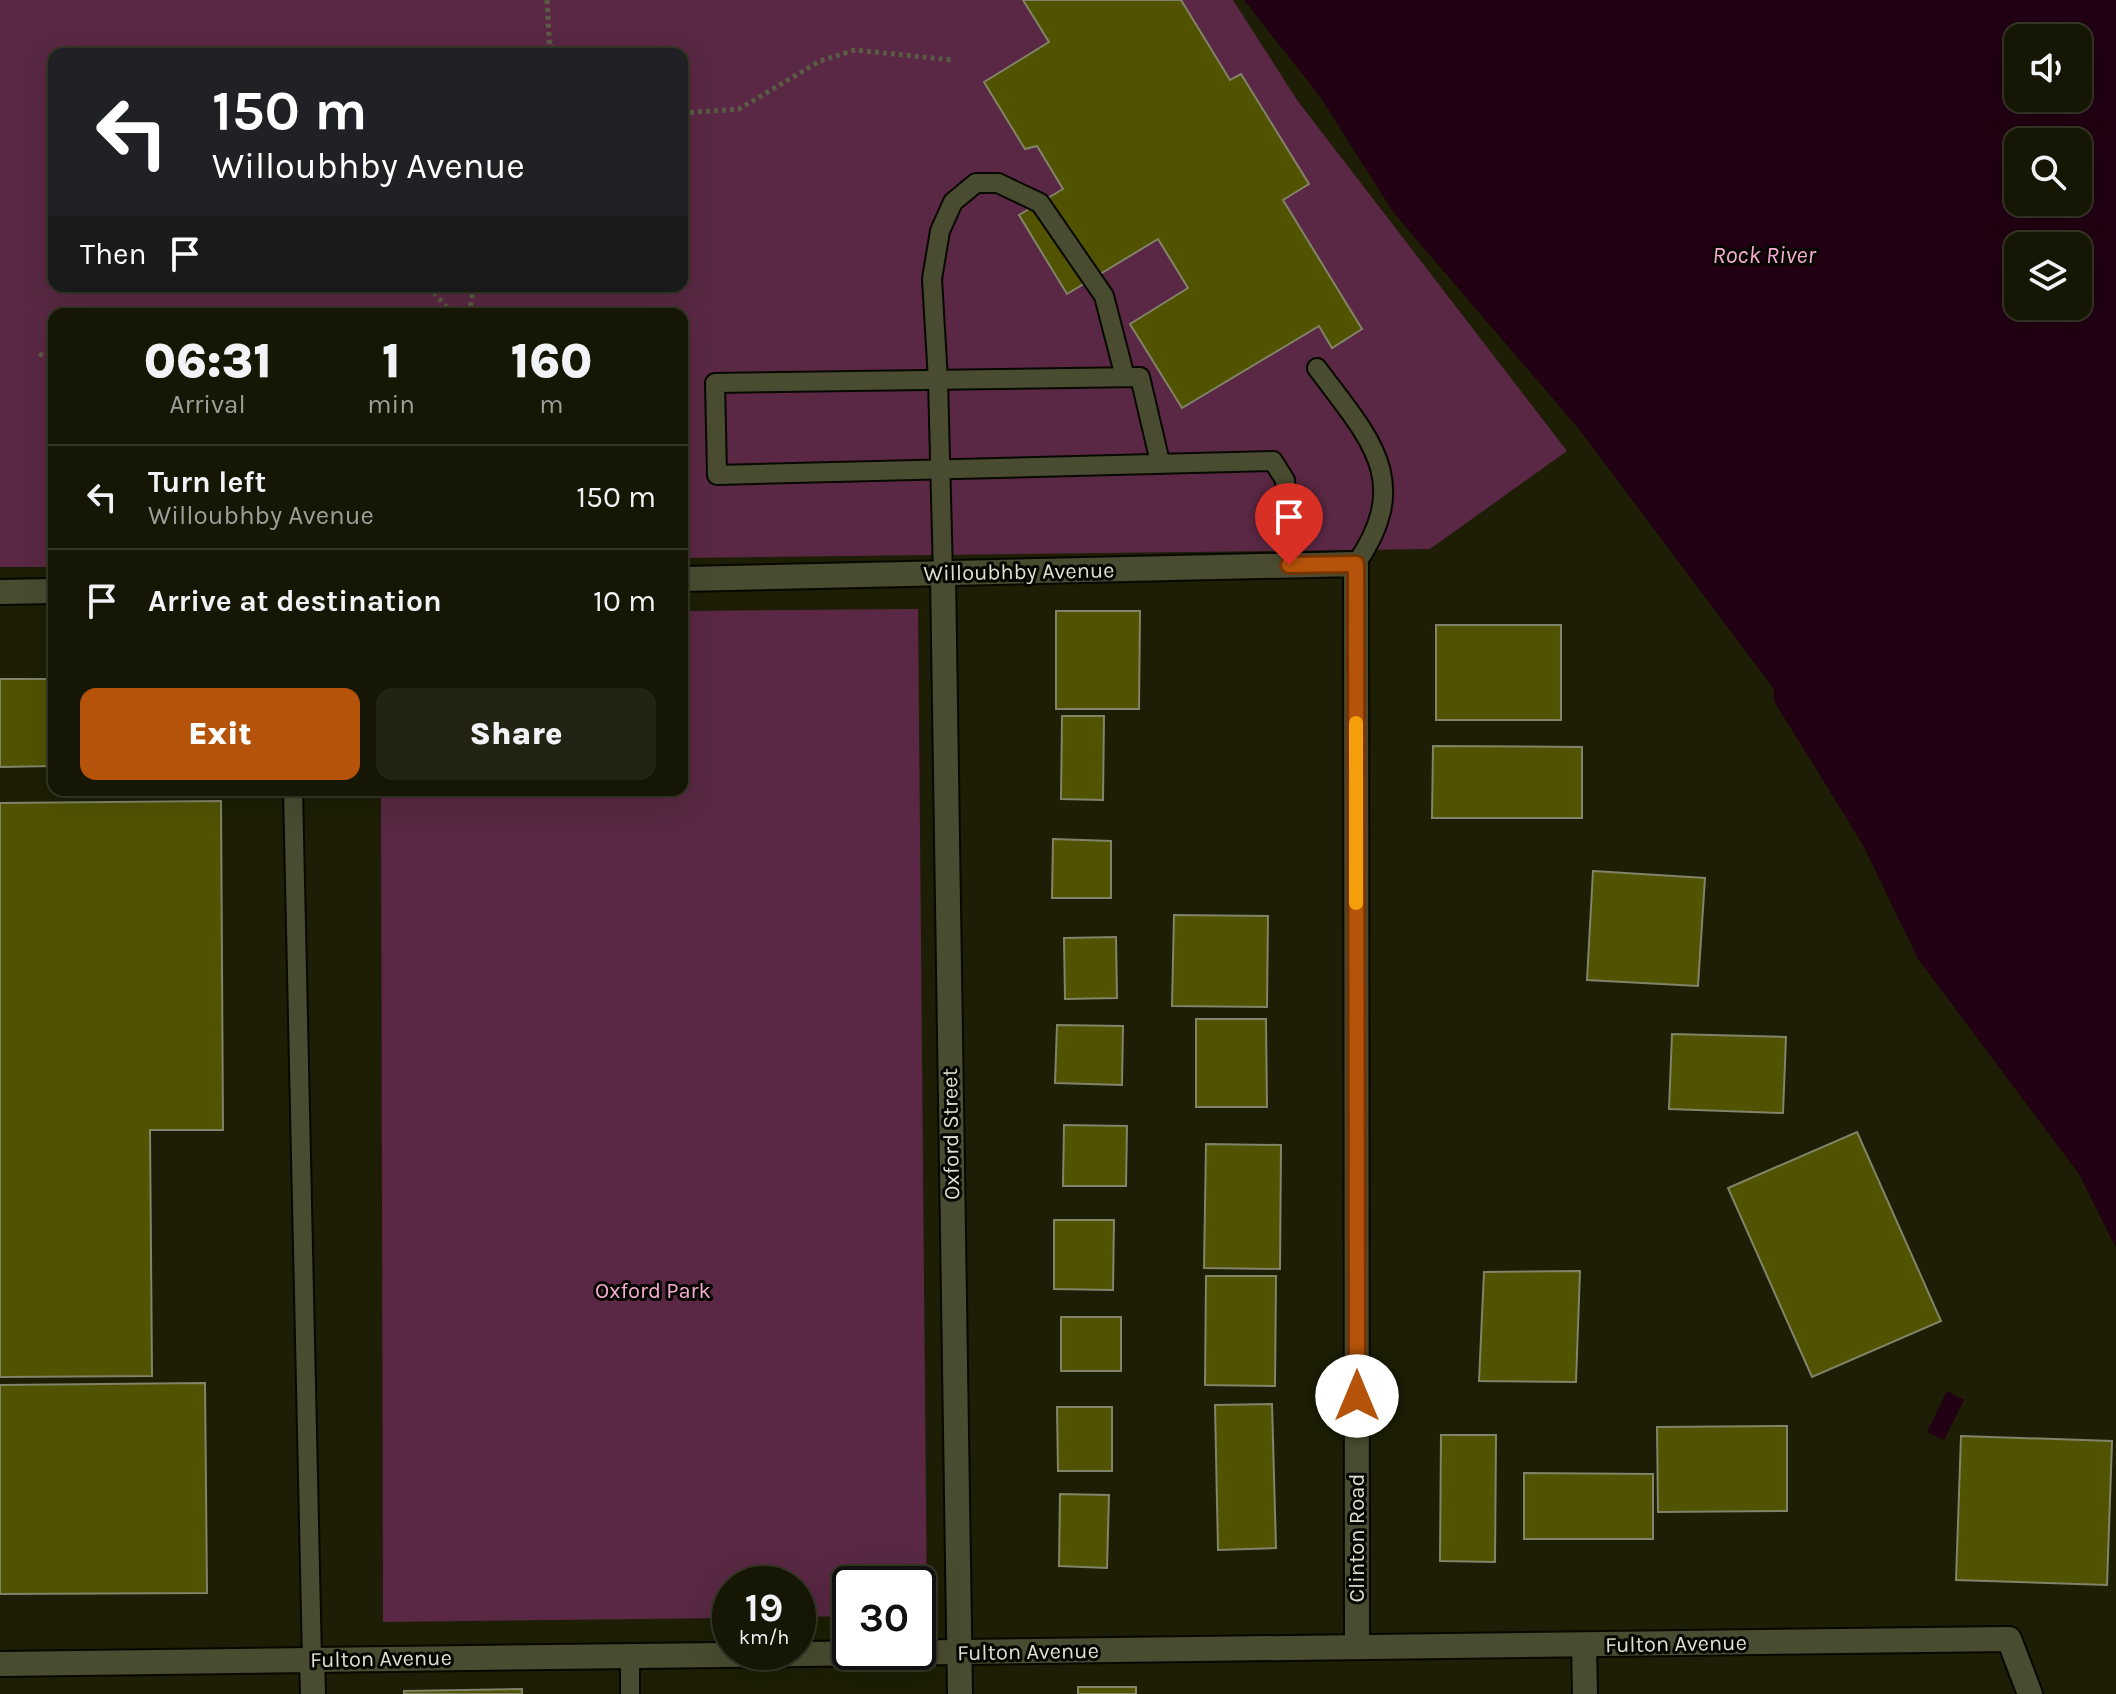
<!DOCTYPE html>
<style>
body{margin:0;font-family:Karla,sans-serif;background:#232313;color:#f1f3f6;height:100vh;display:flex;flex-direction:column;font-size:30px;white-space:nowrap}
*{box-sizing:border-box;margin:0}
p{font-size:26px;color:#9e9f9a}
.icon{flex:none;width:44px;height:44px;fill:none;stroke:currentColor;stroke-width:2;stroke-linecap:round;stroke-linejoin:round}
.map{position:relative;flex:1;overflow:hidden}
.panel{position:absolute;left:48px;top:308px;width:640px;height:488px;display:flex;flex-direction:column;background:#161604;border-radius:16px;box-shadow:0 8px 32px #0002,0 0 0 2px #353526}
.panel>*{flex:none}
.banner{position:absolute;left:48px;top:48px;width:640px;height:244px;border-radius:16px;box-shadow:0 8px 32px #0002,0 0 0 2px #353526;background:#202124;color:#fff;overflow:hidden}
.buttons{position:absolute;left:2004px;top:24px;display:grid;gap:16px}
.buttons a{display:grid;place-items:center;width:88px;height:88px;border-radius:16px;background:#161604;box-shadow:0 8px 32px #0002,0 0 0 2px #353526;font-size:40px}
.speed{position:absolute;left:712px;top:1566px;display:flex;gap:16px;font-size:40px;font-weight:700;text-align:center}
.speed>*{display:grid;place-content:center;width:104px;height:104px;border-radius:50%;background:#161604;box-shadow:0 8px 32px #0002,0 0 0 2px #353526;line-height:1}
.speed small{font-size:20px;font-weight:400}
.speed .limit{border:4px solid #111;border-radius:12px;background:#fff;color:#111}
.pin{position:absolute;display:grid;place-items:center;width:68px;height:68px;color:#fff;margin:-82px -34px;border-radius:50% 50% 50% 0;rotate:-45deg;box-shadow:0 0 8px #0007}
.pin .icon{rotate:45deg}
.me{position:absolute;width:88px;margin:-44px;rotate:0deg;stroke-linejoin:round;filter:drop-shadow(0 0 6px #0008)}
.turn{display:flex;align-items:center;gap:28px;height:168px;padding:0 32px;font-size:36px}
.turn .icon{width:104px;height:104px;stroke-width:2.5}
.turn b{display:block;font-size:56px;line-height:68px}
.then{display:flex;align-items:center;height:76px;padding:0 32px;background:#0003;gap:16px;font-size:30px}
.eta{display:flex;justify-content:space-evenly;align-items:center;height:136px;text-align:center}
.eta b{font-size:48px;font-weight:800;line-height:56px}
.button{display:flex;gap:16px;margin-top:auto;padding:16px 32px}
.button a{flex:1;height:92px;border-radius:16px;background:#b45309;color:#fff;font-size:32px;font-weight:800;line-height:92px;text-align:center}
.button a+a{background:#232313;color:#f1f3f6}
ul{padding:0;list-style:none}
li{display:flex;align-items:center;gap:24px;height:104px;padding:0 32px;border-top:2px solid #353526}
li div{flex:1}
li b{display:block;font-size:30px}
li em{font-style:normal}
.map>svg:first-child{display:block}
</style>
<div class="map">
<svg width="2116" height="1694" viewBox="0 0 2116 1694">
<rect width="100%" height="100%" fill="#1d1e05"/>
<g fill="#5a2844" fill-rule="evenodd">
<path d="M0,0H1233L1297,100L1567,451L1430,549L682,558V314H54V567H0ZM54,54H682V286H54Z"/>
<polygon points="918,609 927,1615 918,1615 918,1584 850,1584 850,1616 798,1617 798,1584 730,1584 730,1618 383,1622 381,790 682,790 682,611"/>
</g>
<g fill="#210013" fill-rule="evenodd">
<path d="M1244,0H2116V1248L2079,1174L1918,959L1863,845L1774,701V689L1579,429L1393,212L1321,98ZM2018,38H2078V98H2018ZM2018,142H2078V202H2018ZM2018,246H2078V306H2018Z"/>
<polygon points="1947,1391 1964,1400 1944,1440 1927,1432"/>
</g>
<g fill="#515300" stroke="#818468" stroke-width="2">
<polygon points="1023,0 1181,0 1230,80 1241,74 1309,184 1283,200 1362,329 1332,348 1319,326 1182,408 1130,324 1188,288 1158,239 1067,294 1019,215 1063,189 1037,146 1025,149 984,82 1049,42"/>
<polygon points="682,447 684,447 686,500 682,500"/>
<polygon points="1056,611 1140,611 1139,709 1056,709"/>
<rect x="1436" y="625" width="125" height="95"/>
<polygon points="0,679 54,679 54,766 0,767"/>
<polygon points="1062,716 1104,716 1103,800 1061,799"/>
<polygon points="1433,746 1582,747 1582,818 1432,818"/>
<polygon points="221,801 223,1130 150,1130 152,1376 0,1377 0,803"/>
<polygon points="1053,839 1111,841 1111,898 1052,898"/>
<polygon points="1593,871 1705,878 1698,986 1587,980"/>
<polygon points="1174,915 1268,916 1267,1007 1172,1006"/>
<polygon points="1116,937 1117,998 1065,999 1064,938"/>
<polygon points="1196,1019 1266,1019 1267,1107 1196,1107"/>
<polygon points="1057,1025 1123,1026 1122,1085 1055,1083"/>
<polygon points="1672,1034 1786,1037 1783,1113 1669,1109"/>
<polygon points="1064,1125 1127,1126 1126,1186 1063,1186"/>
<polygon points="1857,1132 1941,1321 1812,1377 1728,1188"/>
<polygon points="1206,1144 1281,1145 1280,1269 1204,1268"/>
<polygon points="1054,1220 1114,1220 1113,1290 1054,1289"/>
<polygon points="1580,1271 1576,1382 1479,1381 1484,1272"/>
<polygon points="1206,1276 1276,1276 1275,1386 1205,1385"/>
<rect x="1061" y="1317" width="60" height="54"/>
<polygon points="205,1383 207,1593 0,1594 0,1385"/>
<polygon points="1272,1404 1276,1548 1218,1550 1215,1405"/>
<polygon points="1057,1407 1112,1407 1112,1471 1058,1471"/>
<polygon points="1787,1426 1787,1511 1658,1512 1657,1427"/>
<polygon points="1441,1435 1496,1435 1495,1562 1440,1561"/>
<polygon points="1961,1436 2112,1441 2107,1585 1956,1580"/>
<polygon points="1524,1473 1653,1474 1653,1539 1524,1539"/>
<polygon points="1060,1494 1109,1495 1107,1568 1059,1566"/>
<rect x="1078" y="1687" width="58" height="7"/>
<polygon points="522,1689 522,1694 404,1694 404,1691"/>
</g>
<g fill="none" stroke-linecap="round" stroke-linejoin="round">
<defs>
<g id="lane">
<path d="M1317,368C1369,438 1414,480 1356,564"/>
<polyline points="1160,462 1140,377 715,383 717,475 1273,461 1285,480 1289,565"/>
<polyline points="943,574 938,380 932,279 940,231 953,202 976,183 998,183 1040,203 1104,296 1125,377"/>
<polyline points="293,790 312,1660"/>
<polyline points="630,1656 630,1694"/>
</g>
<g id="street">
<polyline points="943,574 960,1694"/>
<polyline points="682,579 1356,564 1357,1647"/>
<polyline points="0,592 54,591"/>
<polyline points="1584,1645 1585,1694"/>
<polyline points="312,1660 2009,1639 2030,1694"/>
</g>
<polyline id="secondary" points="0,1664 312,1660 313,1694"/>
</defs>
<use href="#lane" stroke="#070800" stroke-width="22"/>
<use href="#street" stroke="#070800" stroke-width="28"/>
<use href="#secondary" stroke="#070800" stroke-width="28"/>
<g stroke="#5a5b45" stroke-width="5" stroke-dasharray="4 4" stroke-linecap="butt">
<polyline points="547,0 550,54"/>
<polyline points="551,47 564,54"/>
<polyline points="682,113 739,109 820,61 855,50 952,60"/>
<polyline points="429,286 452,314"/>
<polyline points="469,314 474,286"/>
<polyline points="39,354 54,359"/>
</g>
<use href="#lane" stroke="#4a4c31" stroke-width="18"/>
<use href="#street" stroke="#4a4c31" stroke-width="24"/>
<use href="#secondary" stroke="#4a4c31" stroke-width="24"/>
</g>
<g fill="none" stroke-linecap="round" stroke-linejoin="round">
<defs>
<polyline id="route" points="1289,565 1356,564 1357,1396"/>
</defs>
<use href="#route" stroke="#753606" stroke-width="20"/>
<use href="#route" stroke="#b45309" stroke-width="14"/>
<polyline stroke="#f59e0b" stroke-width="14" points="1356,723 1356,903"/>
</g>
<g text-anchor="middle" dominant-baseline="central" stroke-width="6" stroke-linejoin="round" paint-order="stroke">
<g font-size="22" fill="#dddfcf" stroke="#070701">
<text transform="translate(1019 572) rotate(-1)">Willoubhby Avenue</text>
<text transform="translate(951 1134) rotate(-91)">Oxford Street</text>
<text transform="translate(1357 1538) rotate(-90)">Clinton Road</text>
<text transform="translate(1676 1644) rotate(-1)">Fulton Avenue</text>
<text transform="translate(1028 1652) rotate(-1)">Fulton Avenue</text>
<text transform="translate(381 1659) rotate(-1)">Fulton Avenue</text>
</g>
<g font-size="22" fill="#f6abd2" stroke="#070701">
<text x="653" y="1291">Oxford Park</text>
</g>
<g font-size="24" font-style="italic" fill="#f7abd3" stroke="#070701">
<text x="1764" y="255">Rock River</text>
</g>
</g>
</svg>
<div class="buttons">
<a><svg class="icon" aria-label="sound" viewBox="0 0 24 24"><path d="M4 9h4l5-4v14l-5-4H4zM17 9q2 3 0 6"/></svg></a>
<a><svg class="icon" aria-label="search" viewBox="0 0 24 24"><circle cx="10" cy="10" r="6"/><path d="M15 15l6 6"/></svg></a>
<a><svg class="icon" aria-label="layers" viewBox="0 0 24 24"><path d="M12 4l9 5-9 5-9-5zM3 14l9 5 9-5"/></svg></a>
</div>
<div class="speed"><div>19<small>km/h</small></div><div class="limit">30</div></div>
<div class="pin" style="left:1289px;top:565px;background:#d93025"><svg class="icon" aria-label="arrive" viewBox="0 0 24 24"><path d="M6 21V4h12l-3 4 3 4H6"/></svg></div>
<svg class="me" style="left:1357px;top:1396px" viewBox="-20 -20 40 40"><circle r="19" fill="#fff"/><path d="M0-13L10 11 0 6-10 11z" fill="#b45309"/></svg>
<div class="banner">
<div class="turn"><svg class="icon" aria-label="left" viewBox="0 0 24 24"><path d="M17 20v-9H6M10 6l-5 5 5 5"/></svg><div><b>150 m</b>Willoubhby Avenue</div></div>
<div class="then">Then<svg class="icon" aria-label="arrive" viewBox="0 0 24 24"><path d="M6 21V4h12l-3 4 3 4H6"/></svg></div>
</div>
<section class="panel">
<div class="eta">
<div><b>06:31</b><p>Arrival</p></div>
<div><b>1</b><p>min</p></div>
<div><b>160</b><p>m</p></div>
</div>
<ul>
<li><svg class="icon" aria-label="left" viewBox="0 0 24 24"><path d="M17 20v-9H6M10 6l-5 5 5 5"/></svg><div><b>Turn left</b><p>Willoubhby Avenue</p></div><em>150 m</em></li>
<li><svg class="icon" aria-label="arrive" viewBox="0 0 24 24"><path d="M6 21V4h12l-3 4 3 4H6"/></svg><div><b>Arrive at destination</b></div><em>10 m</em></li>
</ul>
<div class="button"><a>Exit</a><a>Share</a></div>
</section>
</div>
